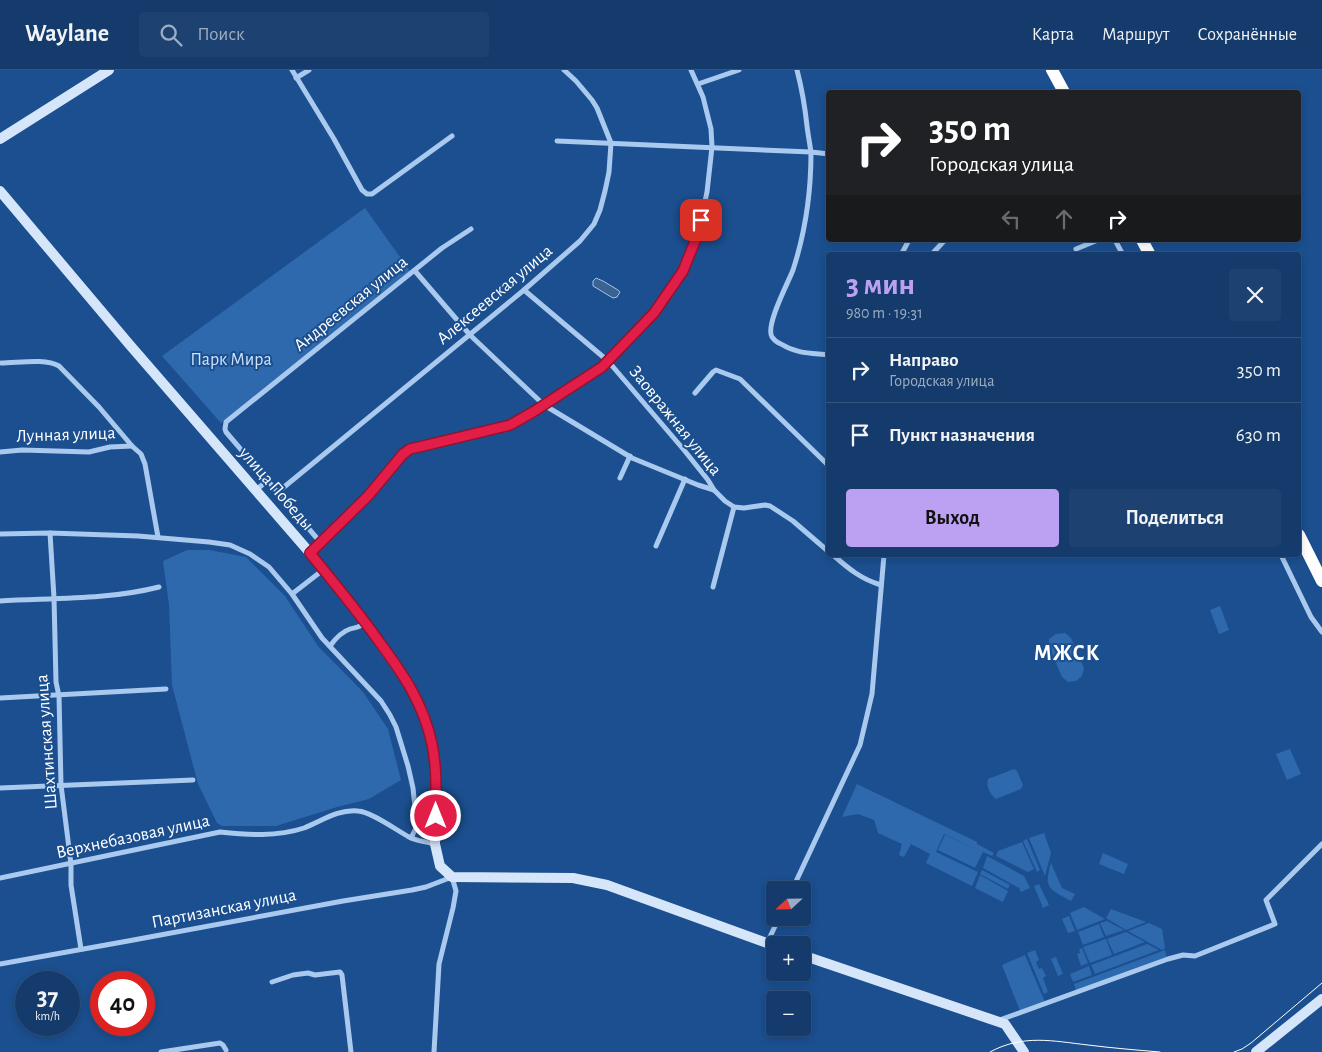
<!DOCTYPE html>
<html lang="ru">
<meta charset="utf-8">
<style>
body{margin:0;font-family:"Alegreya Sans",sans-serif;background:#1d4271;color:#f1f3f6;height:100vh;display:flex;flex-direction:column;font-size:19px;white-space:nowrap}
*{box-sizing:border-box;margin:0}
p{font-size:16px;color:#9dadc1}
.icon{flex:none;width:28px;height:28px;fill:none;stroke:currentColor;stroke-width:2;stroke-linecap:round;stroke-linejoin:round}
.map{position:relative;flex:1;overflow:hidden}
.sheet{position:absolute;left:826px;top:182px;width:475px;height:305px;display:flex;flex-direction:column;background:#143b6b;border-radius:5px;box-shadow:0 2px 8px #0003,0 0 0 1px #33557e}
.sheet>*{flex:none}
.guide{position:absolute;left:826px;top:20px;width:475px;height:152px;border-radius:5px;box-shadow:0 2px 8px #0003,0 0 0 1px #33557e;background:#202124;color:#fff;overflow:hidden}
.needle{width:32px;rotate:248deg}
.tools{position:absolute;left:766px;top:811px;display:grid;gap:10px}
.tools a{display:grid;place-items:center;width:45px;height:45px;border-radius:5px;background:#143b6b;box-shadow:0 2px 8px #0003,0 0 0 1px #33557e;font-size:25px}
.speed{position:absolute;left:15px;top:901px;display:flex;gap:10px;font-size:25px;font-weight:700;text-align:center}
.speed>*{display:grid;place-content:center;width:65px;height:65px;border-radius:50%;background:#143b6b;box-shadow:0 2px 8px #0003,0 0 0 1px #33557e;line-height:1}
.speed small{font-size:12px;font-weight:400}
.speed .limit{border:8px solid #d22;background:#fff;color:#111}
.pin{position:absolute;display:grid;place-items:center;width:42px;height:42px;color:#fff;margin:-21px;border-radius:10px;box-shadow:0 2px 8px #0006}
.me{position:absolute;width:55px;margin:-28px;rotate:0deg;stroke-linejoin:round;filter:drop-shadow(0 0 4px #0008)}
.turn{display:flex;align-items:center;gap:18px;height:105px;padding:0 20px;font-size:22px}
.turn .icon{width:65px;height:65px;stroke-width:2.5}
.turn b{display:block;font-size:35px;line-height:42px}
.lanes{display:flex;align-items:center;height:48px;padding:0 20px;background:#0003;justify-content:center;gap:25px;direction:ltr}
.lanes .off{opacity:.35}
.round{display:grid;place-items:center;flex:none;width:52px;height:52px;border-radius:5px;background:#1d4271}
.head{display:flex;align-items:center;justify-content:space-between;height:85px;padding:0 20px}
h1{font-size:30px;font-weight:600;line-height:38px;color:#bca0f2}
.cta{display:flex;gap:10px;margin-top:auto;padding:10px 20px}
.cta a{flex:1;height:58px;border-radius:5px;background:#bca0f2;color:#111;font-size:20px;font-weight:600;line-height:58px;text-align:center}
.cta a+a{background:#1d4271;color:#f1f3f6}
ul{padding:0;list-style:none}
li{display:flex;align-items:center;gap:15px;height:65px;padding:0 20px;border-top:1px solid #33557e}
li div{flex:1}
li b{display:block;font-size:19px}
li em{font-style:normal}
header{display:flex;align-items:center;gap:30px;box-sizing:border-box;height:70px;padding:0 25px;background:#143b6b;border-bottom:1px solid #33557e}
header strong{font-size:24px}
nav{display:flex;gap:28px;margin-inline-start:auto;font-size:18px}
.search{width:350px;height:45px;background:#1d4271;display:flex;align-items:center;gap:12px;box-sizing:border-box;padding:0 18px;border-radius:5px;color:#9dadc1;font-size:19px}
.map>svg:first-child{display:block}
</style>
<header>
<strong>Waylane</strong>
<div class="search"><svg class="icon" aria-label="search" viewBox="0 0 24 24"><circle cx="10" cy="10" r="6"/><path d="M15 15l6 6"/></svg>Поиск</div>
<nav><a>Карта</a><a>Маршрут</a><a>Сохранённые</a></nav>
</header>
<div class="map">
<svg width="1322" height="982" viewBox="0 0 1322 982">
<rect width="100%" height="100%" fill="#1b4f8f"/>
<g fill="#2e69ad">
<polygon points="365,138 410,201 221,353 162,286"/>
<polygon points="187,480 209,480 246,487 285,526 318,576 363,622 388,659 401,710 369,729 337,737 276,756 222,756 217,753 198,714 172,615 169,535 163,491"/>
<polygon points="1220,536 1229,560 1219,564 1210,540"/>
<polygon points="1065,563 1071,568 1084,598 1082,606 1076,611 1068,612 1062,607 1049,577 1049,569 1056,564"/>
<polygon points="1290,679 1301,704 1287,710 1276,684"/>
<path d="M1014,699L1017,701L1023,715L1021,719L996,729C990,725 986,716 988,709Z"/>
<polygon points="857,714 977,772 977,774 994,783 992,786 983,782 975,798 938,780 945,765 980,781 944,764 936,782 978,802 972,816 926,793 930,784 911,774 904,787 899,785 902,774 878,763 874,750 858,744 842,747"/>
<polygon points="1044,763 1051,783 1045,806 1029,768"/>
<polygon points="1027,769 1040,800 1037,802 1023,771"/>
<polygon points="1022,772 1034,799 1028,802 996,786 998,781"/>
<polygon points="1103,783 1128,794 1124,804 1099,794"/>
<polygon points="987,786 1024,806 1030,818 1021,822 1019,818 983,798"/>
<path d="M1051,793L1062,818L1075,824L1071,831C1050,819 1043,819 1051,793Z"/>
<polygon points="982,800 1010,815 1008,819 980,804"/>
<polygon points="980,805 1008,821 1003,832 975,818"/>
<polygon points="1039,814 1049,835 1043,838 1034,816"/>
<polygon points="1084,837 1105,849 1077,860 1070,843"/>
<polygon points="1111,839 1146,852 1126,860 1106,848"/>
<polygon points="1069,846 1075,861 1068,863 1062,849"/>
<polygon points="1107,851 1124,860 1106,866 1100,853"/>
<polygon points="1149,853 1162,859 1165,878 1162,880 1128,861"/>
<polygon points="1099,854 1104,867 1083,875 1078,862"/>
<polygon points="1126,862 1145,872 1114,884 1107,869"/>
<polygon points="1106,869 1112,885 1090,893 1083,877"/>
<polygon points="1147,874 1159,880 1095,904 1091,895"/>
<polygon points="1082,878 1088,893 1081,896 1077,884 1080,883 1079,879"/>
<polygon points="1035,880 1039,890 1036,892 1039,899 1042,898 1046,906 1043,908 1048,922 1044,924 1027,883"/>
<polygon points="1165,880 1167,888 1076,921 1074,914"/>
<polygon points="1025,885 1045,932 1020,941 1002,895"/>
<polygon points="1056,887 1063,904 1058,906 1051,889"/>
<polygon points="1089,896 1092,905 1073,912 1070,904"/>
</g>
<polygon fill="#3c6290" stroke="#9cc4f0" points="596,208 603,211 618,220 620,222 617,227 613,228 593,216 593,211"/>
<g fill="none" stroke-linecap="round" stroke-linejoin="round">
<g stroke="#a9c9ee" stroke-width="5">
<polyline points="292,0 334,69 362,120 367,124 372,124 452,66"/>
<path d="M797,0C802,19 805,37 807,56C808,65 810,74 811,83C811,122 805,163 793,200C788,213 765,256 772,267C774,270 778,273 781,274C797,284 811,283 829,285"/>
<polyline points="296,8 309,0"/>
<polyline points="698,14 739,0"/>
<polyline points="557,71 811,82 829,84"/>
<polyline points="1115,170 1123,185"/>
<polyline points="1076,179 1098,170"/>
<polyline points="901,185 909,170"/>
<polyline points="931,185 945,170"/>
<polyline points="415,201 470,265 544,335 632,388 698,415 714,420 725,431 734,437 744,438 765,435 770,436 793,451 829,482"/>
<polyline points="524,220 608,291 684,380 708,410 714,420"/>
<path d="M1,293C18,293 45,288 59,296L99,337L132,376L141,384L145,394L158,467"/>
<polyline points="695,323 713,302 716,300 740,309 829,396"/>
<polyline points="0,382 22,380 89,382 110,377 132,376"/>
<polyline points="620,408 630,386"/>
<polyline points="256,420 268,410"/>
<polyline points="278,422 524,220 580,171 594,154 600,140 605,121 609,102 611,73 597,38 592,30 576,11 564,0"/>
<polyline points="50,463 54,528 56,612 59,626 61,715 71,794 71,815 81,879"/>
<polyline points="0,464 50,463 138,466 209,472 230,475 250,484 269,497 292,524 322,568 381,631 390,645 396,657 408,696 413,718 417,756 411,768"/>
<polyline points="321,473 226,362 225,359 226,352 442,178 471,159"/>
<polyline points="656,476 685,409"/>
<polyline points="310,483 368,426 403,384 415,377 510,355 521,349 597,301 608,291 654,243 683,201 698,164 707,122 712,77 711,59 703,27 691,0"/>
<path d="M833,485C849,499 861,509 881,515"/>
<polyline points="1281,485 1311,547 1322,562"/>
<polyline points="713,517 734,437"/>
<polyline points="292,524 323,500"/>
<path d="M0,531C52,528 108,530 159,517"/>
<path d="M330,576C335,569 341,562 350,559C356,557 360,558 365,552"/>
<polyline points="0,628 166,619"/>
<polyline points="0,718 193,710"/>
<path d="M0,808L220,762C247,765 277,767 304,758C322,751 338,739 358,741C372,742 396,760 409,767C417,771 427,772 435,774"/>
<polyline points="792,820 860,675 872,624 884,485"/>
<polyline points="767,873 779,848"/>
<polyline points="0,894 128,871 343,831 412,820 426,817 452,807 456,821 453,838 439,894 434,982"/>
<polyline points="272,912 293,905 308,903 315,905 340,902 342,905 351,982"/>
<polyline points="997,951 1168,889 1183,885 1195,886 1275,854 1266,830 1322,774"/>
<polyline points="161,982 220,973 223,975 226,980"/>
</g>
<g stroke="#d6e6fa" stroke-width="10">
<polyline points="0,69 109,0"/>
<polyline points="0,121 129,274 310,483 365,552 408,613 423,643 432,674 436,702 435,774 440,796 452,807 573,808 607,815 775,876"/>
<polyline points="802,885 1005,954 1024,982"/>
<polyline points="1256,982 1322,929"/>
</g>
<g stroke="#fff" stroke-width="12">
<polyline points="1052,0 1064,22"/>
<polyline points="1142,170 1150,185"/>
<polyline points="1299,465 1322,511"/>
</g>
<g stroke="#fff" stroke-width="1">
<path d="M990,982C1023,964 1053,971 1088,975C1112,978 1136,980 1160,982"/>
<polyline points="1234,982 1242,979 1251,973 1322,913"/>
</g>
</g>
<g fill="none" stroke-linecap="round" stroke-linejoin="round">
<defs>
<path id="route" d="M436,746C436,722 437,698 432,674C423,632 403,604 378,570C357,540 333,512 310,483L368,426L403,384L410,379L423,376L510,355L533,342L602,297L654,243L683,201L698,164L701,150"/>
</defs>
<use href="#route" stroke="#92132f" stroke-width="12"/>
<use href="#route" stroke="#e11d48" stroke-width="9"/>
</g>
<g text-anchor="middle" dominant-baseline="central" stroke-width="4" stroke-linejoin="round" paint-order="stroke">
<g font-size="18" fill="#fff" stroke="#1b4f8f">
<text transform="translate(495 225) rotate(-40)">Алексеевская улица</text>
<text transform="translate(351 234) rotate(-39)">Андреевская улица</text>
<text transform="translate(675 351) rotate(51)">Заовражная улица</text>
<text transform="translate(66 365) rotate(-2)">Лунная улица</text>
<text transform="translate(276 419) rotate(49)">улица Победы</text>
<text transform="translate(47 672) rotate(-94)">Шахтинская улица</text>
<text transform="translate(133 767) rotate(-12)">Верхнебазовая улица</text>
<text transform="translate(224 839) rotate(-11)">Партизанская улица</text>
</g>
<g font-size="18" fill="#cfe3fa" stroke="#1b4f8f">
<text x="231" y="290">Парк Мира</text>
</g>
<g font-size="22" font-weight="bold" letter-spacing="1" fill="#fff" stroke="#1b4f8f">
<text x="1067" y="583">МЖСК</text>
</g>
</g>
</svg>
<div class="tools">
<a><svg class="needle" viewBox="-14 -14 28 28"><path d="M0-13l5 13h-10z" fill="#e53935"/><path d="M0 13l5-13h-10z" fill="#9dadc1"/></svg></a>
<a>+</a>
<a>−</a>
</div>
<div class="speed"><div>37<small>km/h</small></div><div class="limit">40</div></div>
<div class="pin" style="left:701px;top:150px;background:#d93025"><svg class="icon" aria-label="arrive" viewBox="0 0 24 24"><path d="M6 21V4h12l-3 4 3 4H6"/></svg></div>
<svg class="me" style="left:436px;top:746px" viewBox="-20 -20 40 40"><circle r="17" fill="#e11d48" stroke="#fff" stroke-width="3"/><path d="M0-11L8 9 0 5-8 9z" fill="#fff"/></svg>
<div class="guide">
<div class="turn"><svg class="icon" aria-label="right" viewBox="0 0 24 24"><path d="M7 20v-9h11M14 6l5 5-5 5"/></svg><div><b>350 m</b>Городская улица</div></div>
<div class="lanes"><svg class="icon off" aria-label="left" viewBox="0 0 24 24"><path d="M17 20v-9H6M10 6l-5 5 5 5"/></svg><svg class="icon off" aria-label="ahead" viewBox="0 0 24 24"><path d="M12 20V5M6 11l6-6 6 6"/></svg><svg class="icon" aria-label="right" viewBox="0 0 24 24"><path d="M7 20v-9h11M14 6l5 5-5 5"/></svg></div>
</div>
<section class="sheet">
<div class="head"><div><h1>3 мин</h1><p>980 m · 19:31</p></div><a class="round"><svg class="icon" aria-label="close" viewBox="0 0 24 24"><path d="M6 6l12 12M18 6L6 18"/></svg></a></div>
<ul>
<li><svg class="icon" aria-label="right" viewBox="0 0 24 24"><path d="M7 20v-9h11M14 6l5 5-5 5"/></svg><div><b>Направо</b><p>Городская улица</p></div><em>350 m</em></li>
<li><svg class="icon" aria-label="arrive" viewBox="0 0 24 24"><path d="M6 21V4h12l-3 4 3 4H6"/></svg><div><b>Пункт назначения</b></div><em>630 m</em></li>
</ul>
<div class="cta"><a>Выход</a><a>Поделиться</a></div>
</section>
</div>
